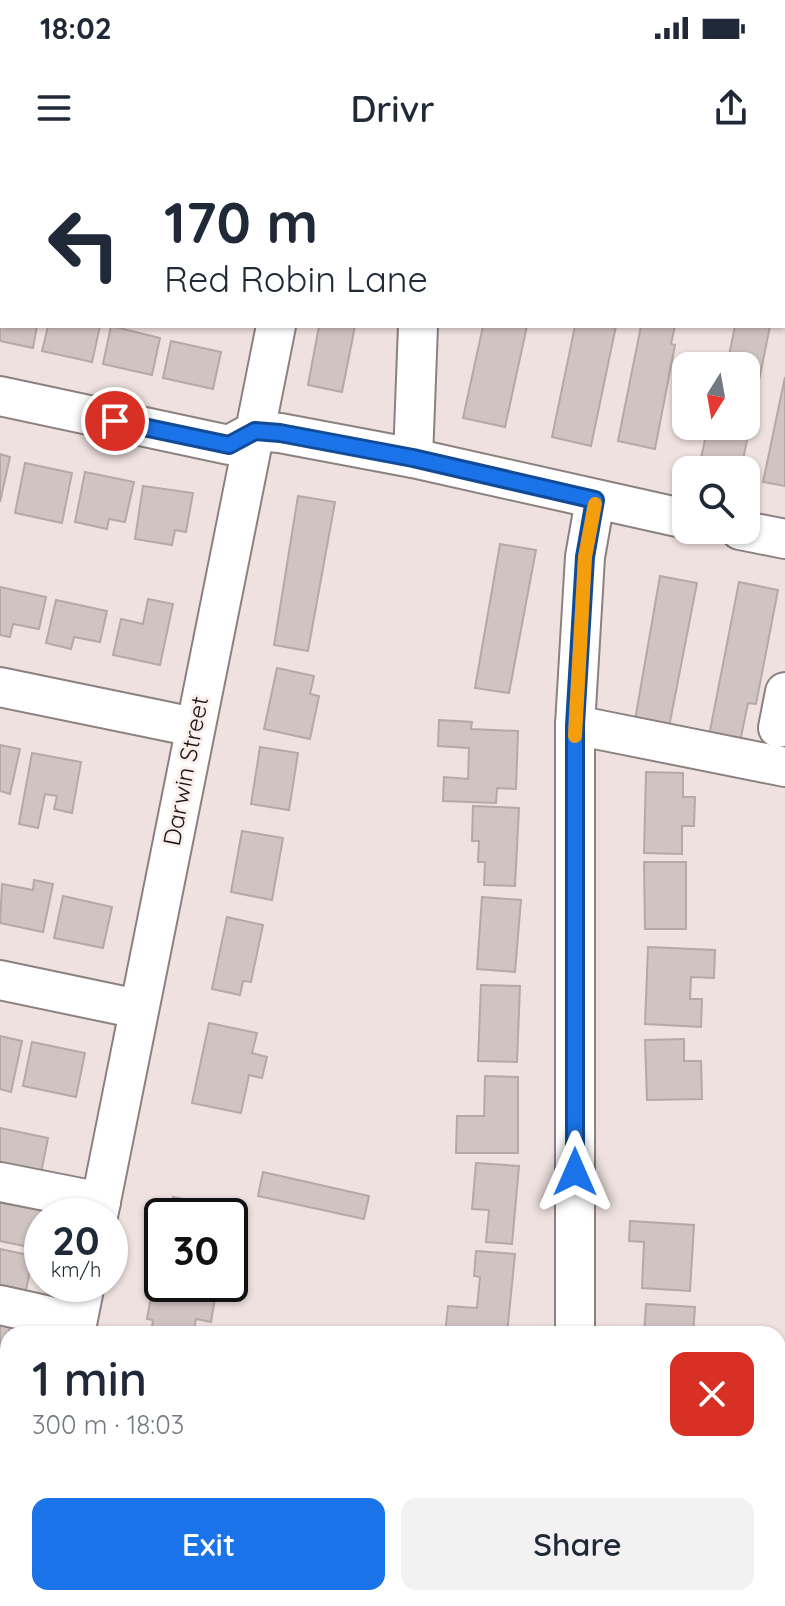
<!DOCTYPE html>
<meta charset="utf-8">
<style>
body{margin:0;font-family:Quicksand,sans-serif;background:#f2f2f3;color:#1f2937;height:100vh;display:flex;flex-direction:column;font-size:30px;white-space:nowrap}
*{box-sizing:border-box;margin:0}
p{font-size:26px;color:#747a83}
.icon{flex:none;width:44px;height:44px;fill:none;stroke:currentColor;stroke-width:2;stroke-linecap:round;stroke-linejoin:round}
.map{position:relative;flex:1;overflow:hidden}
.drawer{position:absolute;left:0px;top:1166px;width:786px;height:280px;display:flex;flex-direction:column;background:#fff;border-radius:24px 24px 0 0;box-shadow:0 2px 6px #0004}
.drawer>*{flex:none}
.guide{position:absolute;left:0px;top:0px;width:786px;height:168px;box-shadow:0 2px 6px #0004;background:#fff;color:#1f2937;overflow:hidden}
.needle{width:52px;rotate:191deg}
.fabs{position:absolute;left:672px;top:192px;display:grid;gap:16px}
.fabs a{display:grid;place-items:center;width:88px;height:88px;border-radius:16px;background:#fff;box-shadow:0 2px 6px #0004;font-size:40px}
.speed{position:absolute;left:24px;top:1038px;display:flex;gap:16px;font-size:40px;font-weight:700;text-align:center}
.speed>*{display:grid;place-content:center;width:104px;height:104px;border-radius:50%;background:#fff;box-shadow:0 2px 6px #0004;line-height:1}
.speed small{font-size:20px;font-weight:400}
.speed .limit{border:4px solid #111;border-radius:12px;background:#fff;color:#111}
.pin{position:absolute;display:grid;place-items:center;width:68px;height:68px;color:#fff;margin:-34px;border:4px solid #fff;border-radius:50%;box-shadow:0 2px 8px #0007}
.me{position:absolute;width:88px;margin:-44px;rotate:0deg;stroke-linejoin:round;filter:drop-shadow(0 0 6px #0008)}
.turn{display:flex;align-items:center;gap:28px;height:168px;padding:0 32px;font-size:36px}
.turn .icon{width:104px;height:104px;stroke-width:2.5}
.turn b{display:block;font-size:56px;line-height:68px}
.round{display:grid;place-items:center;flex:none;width:84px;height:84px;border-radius:16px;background:#f2f2f3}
.summary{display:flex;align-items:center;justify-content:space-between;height:136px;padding:0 32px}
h1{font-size:48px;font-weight:600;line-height:60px}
.primary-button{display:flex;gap:16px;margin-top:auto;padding:16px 32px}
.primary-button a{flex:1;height:92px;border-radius:16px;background:#1a73e8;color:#fff;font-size:32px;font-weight:600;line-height:92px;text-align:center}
.primary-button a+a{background:#f2f2f3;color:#1f2937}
.status{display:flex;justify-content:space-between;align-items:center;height:56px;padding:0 40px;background:#fff;direction:ltr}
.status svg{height:22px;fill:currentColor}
header{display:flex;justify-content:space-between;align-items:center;height:104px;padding:0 32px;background:#fff;font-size:36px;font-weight:600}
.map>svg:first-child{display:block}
</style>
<div class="status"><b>18:02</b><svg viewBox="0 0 49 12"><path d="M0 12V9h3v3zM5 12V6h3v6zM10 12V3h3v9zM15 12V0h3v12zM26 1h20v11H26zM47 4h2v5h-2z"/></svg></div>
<header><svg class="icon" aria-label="menu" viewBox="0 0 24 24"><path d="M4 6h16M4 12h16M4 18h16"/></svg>Drivr<svg class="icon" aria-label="share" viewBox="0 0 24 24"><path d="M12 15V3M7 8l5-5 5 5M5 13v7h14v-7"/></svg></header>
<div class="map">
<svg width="785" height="1446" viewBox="0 0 785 1446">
<rect width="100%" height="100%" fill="#eee1df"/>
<g fill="#d0c4c2" stroke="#b4a9a6" stroke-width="2">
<rect x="429" y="0" width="73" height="2"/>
<polygon points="518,0 584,0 518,2"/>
<polygon points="596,0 668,0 596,2"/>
<polygon points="726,0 785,0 784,19 784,2"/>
<polygon points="0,5 2,5 0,42"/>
<polygon points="0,140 2,166 37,166 33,188 0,181"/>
<polygon points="48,166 100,166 92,202 42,191"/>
<polygon points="111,166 160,178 152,215 103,204"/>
<polygon points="319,166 355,166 342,232 308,225"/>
<polygon points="483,166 527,166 505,267 463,258"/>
<polygon points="575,166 616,166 591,286 552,277"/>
<polygon points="641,166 675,166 671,184 675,185 655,289 618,281"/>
<polygon points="735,166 770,166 741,310 712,310 699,307 708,266 746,266 746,206 720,206 723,195 729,196"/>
<polygon points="171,181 221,192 213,229 163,218"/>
<polygon points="785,217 785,326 763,322"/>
<polygon points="0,294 10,297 0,342"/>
<polygon points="25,303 72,313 62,363 15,353"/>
<polygon points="85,312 134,322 125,362 109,359 107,369 75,362"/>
<polygon points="143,326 193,333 186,372 175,370 172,385 135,379"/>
<polygon points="298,336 335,342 308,491 274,485"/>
<polygon points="500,384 536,390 509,533 475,528"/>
<polygon points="660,416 697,423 669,567 635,560"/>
<polygon points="739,422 778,430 756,544 748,543 740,582 709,576"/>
<polygon points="0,427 46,437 39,469 13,464 10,477 0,475"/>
<polygon points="148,439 173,444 160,505 113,495 121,459 143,464"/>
<polygon points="56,440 107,451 100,482 74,477 71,489 46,483"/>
<polygon points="277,508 314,516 310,534 319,536 310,579 264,569"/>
<polygon points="439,560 472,562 471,569 518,571 516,629 497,628 496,643 443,641 444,617 468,619 469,588 438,586"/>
<polygon points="0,585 20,589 10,634 0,631"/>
<polygon points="260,587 298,593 289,650 251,644"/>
<polygon points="32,593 81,602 72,653 54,649 57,636 45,634 38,668 19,664"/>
<polygon points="646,612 683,613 683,637 695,637 694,666 682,666 682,694 644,693"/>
<polygon points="473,646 519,648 515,726 484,725 485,702 478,702 479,681 472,681"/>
<polygon points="242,671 283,678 272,740 231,732"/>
<polygon points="644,702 686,702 686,769 645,769"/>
<polygon points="34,720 53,724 43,772 0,763 2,724 33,730"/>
<polygon points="63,736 112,747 103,788 54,778"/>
<polygon points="482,737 521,740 515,812 477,809"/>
<polygon points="227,757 263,765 251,822 243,821 240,835 212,829"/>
<polygon points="648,787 715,790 714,818 691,817 690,839 702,839 701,867 645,864"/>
<polygon points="481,825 520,826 517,902 478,901"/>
<polygon points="209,863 257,873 252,893 267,897 262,918 249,915 241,953 192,943"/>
<polygon points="0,876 22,881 11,932 0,929"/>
<polygon points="684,879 684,901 701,901 702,939 647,940 645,880"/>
<polygon points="32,882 85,893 76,937 23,926"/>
<polygon points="485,916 518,917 518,993 456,993 457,956 484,956"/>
<polygon points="0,968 48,978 40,1018 0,1009"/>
<polygon points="476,1003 519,1006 512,1084 486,1082 489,1050 472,1049"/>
<polygon points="263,1012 369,1036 364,1059 258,1036"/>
<polygon points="173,1037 224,1047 222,1056 169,1056"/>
<polygon points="0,1040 42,1049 34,1088 0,1081"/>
<polygon points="630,1061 694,1065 690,1131 642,1128 644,1082 629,1081"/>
<polygon points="0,1089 33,1096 25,1135 0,1130"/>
<polygon points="476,1091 515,1094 507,1174 445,1174 448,1146 477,1148 480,1117 474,1116"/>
<polygon points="153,1126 215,1138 211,1162 196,1159 193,1174 151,1174 153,1160 147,1159"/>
<polygon points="646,1144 695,1147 693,1174 644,1174"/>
<polygon points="0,1161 11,1163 3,1202 0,1202"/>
<polygon points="0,1210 8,1212 0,1250"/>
<rect x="108" y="1438" width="41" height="8"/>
<rect x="282" y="1438" width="50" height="8"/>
<polygon points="481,1438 521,1438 520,1446 480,1446"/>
</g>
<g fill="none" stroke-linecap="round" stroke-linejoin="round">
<defs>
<g id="minor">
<polyline points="251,0 260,2"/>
<polyline points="308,2 308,0"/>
<polyline points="392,2 392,0"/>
<polyline points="697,2 697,0"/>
<polyline points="784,133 785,134"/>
<polyline points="0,236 229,285 255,271 280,273 413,298 686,359"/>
<polyline points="413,298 418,166"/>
<polyline points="740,370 785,379"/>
<polyline points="0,527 194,567"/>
<polyline points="575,565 785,607"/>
<polyline points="778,568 785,532"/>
<polyline points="0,820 138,849"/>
<polyline points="0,1022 101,1042"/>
<polyline points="98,1056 276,166"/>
<polyline points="0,1145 77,1162"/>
<polyline points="75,1174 85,1124"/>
<polyline points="575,1174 575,565 585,397 595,340"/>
<polyline points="0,1271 8,1273"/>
<polyline points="0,1400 8,1401"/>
<polyline points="212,1438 213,1446"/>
<polyline points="575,1438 575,1446"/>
<polyline points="22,1446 23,1438"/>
</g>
<g id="highway">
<polyline points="778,1349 785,1340"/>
<polyline points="778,1437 785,1424"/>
<polyline points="710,1446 715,1438"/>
</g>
</defs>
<use href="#minor" stroke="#8c817f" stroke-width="42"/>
<use href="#highway" stroke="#8c817f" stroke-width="48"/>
<use href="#minor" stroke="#fff" stroke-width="38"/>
<use href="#highway" stroke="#fff" stroke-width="44"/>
</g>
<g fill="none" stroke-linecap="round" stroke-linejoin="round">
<defs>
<polyline id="route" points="115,261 229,285 255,271 280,273 413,298 595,340 585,397 575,565 575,1012"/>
</defs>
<use href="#route" stroke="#114b97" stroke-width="20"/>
<use href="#route" stroke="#1a73e8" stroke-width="14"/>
<polyline stroke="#f59e0b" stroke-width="14" points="575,576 585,397 595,344"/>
</g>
<g text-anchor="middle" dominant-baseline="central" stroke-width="6" stroke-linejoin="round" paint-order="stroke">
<g font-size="24" fill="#1a1615" stroke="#fbefec">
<text transform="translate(185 611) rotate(-79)">Darwin Street</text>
</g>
</g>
</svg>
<div class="fabs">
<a><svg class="needle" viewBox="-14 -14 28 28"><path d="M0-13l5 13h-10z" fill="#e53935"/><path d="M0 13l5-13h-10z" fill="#747a83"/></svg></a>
<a><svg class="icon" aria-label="search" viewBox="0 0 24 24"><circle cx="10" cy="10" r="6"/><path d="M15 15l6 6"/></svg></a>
</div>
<div class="speed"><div>20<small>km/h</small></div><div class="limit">30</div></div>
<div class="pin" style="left:115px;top:261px;background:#d93025"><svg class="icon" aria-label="arrive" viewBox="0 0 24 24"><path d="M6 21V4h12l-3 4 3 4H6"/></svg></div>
<svg class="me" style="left:575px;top:1012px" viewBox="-20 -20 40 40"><path d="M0-17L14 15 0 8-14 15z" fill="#1a73e8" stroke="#fff" stroke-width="4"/></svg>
<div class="guide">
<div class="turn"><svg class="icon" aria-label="left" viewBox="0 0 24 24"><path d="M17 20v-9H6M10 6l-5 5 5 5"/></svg><div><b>170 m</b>Red Robin Lane</div></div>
</div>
<section class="drawer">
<div class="summary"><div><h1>1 min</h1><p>300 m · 18:03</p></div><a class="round" style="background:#d93025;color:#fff"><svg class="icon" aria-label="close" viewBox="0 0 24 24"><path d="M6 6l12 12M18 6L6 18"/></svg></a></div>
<div class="primary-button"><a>Exit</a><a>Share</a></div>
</section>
</div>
